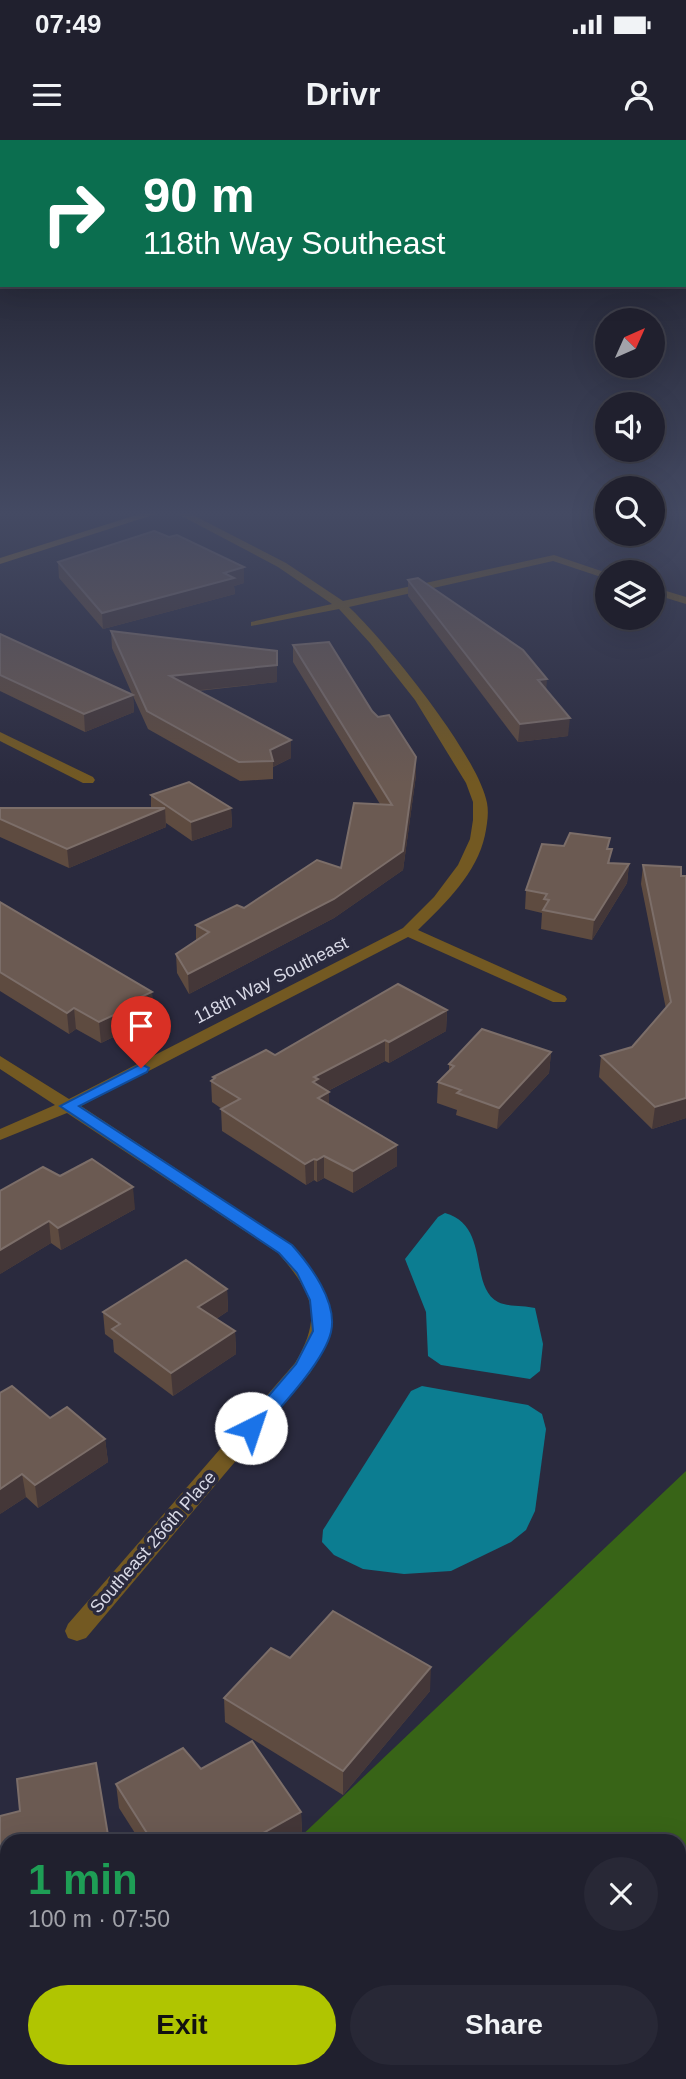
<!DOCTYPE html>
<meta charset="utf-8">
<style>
body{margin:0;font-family:Helvetica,sans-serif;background:#282836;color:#f1f3f6;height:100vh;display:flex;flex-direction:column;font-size:26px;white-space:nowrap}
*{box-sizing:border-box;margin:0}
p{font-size:23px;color:#a2a3aa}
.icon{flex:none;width:38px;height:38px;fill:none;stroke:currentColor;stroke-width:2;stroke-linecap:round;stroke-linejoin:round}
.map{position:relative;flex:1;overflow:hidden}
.panel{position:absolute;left:0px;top:1694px;width:686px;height:245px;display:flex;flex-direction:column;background:#20202e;border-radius:21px 21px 0 0;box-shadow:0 7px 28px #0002,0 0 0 2px #3d3e4a}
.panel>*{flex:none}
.hud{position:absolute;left:0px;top:0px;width:686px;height:147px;box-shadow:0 7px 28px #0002,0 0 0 2px #3d3e4a;background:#0b6e4f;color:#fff;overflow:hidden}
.needle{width:46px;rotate:45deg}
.fabs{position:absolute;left:595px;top:168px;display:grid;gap:14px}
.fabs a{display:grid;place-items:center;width:70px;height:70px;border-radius:50%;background:#20202e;box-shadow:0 7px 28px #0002,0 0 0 2px #3d3e4a;font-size:35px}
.pin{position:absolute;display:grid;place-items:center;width:60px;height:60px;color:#fff;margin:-72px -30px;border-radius:50% 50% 50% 0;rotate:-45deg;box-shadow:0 0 7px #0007}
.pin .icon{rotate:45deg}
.me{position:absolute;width:77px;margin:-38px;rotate:41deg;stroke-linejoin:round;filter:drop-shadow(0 0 5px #0008)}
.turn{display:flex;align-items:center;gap:24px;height:147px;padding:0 28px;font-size:32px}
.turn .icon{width:91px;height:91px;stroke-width:2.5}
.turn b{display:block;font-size:49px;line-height:60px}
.round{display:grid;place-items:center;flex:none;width:74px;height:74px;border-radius:37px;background:#282836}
.summary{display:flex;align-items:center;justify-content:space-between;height:119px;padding:0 28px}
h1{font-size:42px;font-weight:800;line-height:52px;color:#1e9e55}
.action{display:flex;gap:14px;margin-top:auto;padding:14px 28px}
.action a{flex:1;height:80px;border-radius:42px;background:#b0c501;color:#111;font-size:28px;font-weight:800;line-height:80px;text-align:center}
.action a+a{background:#282836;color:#f1f3f6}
.status{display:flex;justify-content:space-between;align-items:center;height:49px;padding:0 35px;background:#20202e;direction:ltr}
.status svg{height:19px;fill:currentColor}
header{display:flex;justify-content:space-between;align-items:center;height:91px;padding:0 28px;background:#20202e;font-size:32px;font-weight:800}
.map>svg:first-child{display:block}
</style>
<div class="status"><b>07:49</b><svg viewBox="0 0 49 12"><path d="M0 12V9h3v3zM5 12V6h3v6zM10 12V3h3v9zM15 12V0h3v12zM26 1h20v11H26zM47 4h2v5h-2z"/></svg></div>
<header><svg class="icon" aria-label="menu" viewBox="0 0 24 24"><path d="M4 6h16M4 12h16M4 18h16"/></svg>Drivr<svg class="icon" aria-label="person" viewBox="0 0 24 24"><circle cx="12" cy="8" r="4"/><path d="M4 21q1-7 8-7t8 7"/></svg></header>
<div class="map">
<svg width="686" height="1939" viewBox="0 0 686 1939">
<rect width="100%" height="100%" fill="#2a2a3e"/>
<polygon fill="#386417" points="686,1331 686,1939 46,1939 53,1932 679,1932 679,1701 296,1701"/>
<g fill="#0c7d91">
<path d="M445,1073C491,1086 468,1146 498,1162C508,1167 524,1165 535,1168L543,1204L540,1231L530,1239L441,1225L428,1216L426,1172L405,1119L438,1077Z"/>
<polygon points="422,1246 528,1265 542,1274 546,1289 535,1371 526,1390 511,1402 451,1431 404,1434 363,1429 334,1415 322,1402 323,1390 411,1251"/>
</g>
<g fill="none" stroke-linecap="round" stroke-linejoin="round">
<g fill="#735922" fill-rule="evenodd">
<path d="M174,372H187L286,423L343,461L554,415L607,433V439L553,421L349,467C385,501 478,615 487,663C489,673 487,685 485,695C477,733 445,764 418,790L565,856L567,859L565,862H553L408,797L81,966L292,1105L299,1112L323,1148L333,1182L328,1202L310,1233L86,1498L77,1501L68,1498L65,1491L68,1484L295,1223C323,1176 313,1153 278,1113L67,973L0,1000V989L55,965L0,929V916L69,959L403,788L434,757L458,725L470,699L473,680V662L466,643L415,560L370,503L339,469L251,486V482L332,464L278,427Z"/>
<polygon points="653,447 686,457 686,464 653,454"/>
<polygon points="0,592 93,637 95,640 93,643 83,643 0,601"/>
</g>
<polygon fill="#94732d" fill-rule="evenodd" points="146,372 162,372 0,424 0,418"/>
</g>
<g fill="#5e4b40">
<polygon points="58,422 244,427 244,443 234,446 235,454 103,489 59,438"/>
<polygon points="408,440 546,550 568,596 518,602 408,456"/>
<polygon points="111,491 277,542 198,551 291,600 291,618 273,627 273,639 240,641 148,589 133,556 134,572 85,592 0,551 0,494 132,554 112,508"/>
<polygon points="293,505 372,571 416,635 403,730 334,778 189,854 177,833 176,814 196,800 196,785 244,768 341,728 380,664 293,522"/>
<polygon points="151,655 231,668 232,687 192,701 166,683 166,687 69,728 0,697 0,668 151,668"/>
<polygon points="564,706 609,709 610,723 629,724 627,743 592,800 541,789 542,773 525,769 526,750"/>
<polygon points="643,725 681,736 686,736 686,978 652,989 599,937 601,916 632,907 666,869 641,744"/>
<polygon points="0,762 152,852 153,872 138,880 138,885 101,903 76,889 69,894 0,851"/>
<polygon points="447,870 446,891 389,923 385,921 328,951 329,952 329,965 397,1026 353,1053 324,1038 317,1042 314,1040 306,1045 222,991 221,969 222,969 212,962 211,941 213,940 213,937 275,915"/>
<polygon points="551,912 549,933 497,989 456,975 457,970 437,963 438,942 449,931 449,924"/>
<polygon points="60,1036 135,1069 61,1110 51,1103 0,1134"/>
<polygon points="227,1149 228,1171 216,1179 235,1191 236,1214 173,1256 114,1212 113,1200 105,1194 103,1172"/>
<polygon points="50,1278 105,1299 108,1322 38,1368 26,1357 0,1374"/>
<polygon points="290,1518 430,1551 343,1655 225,1582 224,1558"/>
<polygon points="201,1629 301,1672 302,1696 292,1701 140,1701 119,1668 116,1644"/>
</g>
<g fill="#443738">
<polygon points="244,427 244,443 234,446 235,454 103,489 102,473 224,433"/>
<polygon points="277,511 277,542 171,553 170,536"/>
<polygon points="547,539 546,556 538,540"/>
<polygon points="133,555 134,572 85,592 84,574"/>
<polygon points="570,578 568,596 518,602 520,584"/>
<polygon points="291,600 291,618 273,627 273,621 270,610"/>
<polygon points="416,617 416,635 403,730 334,778 189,854 188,834 403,711"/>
<polygon points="165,668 166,687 69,728 67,709"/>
<polygon points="231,668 232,687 192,701 191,682"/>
<polygon points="629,724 627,743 592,800 594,780"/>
<polygon points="152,852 153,872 138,880 138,885 101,903 99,882 132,861"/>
<polygon points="74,868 76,889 69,894 67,873"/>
<polygon points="447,870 446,891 389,923 389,902"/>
<polygon points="385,900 385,921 318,956 313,942 314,937"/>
<polygon points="551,912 549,933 497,989 499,968"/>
<polygon points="329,952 329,973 318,958"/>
<polygon points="686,958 686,978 652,989 655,967"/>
<polygon points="397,1005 397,1026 353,1053 353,1031"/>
<polygon points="324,1016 324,1038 317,1042 317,1020"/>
<polygon points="314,1019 314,1040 306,1045 305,1024"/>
<polygon points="133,1047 135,1069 61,1110 58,1088"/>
<polygon points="49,1081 51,1103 0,1134 0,1110"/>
<polygon points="227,1149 228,1171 199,1190 198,1167"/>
<polygon points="235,1191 236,1214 173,1256 171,1233"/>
<polygon points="105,1299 108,1322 38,1368 35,1345"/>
<polygon points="22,1334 26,1357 0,1374 0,1349"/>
<polygon points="431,1527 430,1551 343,1655 343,1631"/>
<polygon points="301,1672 302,1696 292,1701 263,1701 263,1693"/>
<polygon points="7,1785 7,1810 0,1811 0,1787"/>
</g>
<g fill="#6b5a52" stroke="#7c6e69" stroke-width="2">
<polygon points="154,391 169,397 177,395 244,427 224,433 234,438 102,473 58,422"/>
<polygon points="418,438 523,510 547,539 538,540 570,578 520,584 408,440"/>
<polygon points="111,491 277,511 277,525 170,536 291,600 270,610 273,621 239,622 147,571"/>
<polygon points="0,494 133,555 84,574 0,535"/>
<polygon points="329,502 372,571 378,577 389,575 416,617 403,711 334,759 188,834 176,814 209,792 196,785 237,765 244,768 317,720 341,728 354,663 392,665 293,505"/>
<polygon points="189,642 231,668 191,682 151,655"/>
<polygon points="0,668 165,668 67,709 0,679"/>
<polygon points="570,693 610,698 607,709 612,709 608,723 629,724 594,780 543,770 549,760 544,759 547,754 526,750 542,704 564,706"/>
<polygon points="643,725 681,727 681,736 686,736 686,958 655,967 601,916 632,907 671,862"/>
<polygon points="0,762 152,852 132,861 137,864 99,882 74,868 67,873 0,832"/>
<polygon points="398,844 447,870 389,902 385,900 314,937 318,939 313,942 329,952 318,958 397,1005 353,1031 324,1016 317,1020 314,1019 305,1024 221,969 240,959 211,941 215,938 213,937 266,910 275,915"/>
<polygon points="482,889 551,912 499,968 457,953 461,950 438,942 454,926 449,924"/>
<polygon points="92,1019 133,1047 58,1088 49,1081 0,1110 0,1051 43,1027 60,1036"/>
<polygon points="186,1120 227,1149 198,1167 235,1191 171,1233 112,1189 120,1184 103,1172"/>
<polygon points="12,1246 50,1278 67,1267 105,1299 35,1345 22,1334 0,1349 0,1253"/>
<polygon points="333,1471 431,1527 343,1631 224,1558 271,1508 290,1518"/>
<polygon points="252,1601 301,1672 263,1693 268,1701 152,1701 116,1644 183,1608 201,1629"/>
<polygon points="96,1623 109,1701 7,1701 7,1785 0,1787 0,1676 20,1671 17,1639"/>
</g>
<linearGradient id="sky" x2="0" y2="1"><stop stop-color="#171722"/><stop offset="0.58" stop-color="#444a63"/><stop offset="1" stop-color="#444a63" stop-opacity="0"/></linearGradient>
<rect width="686" height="644" fill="url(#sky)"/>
<path fill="#1a73e8" stroke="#114b97" stroke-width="2" d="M141,924L149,928L147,932L79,966L292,1105C310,1125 338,1162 331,1192C324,1222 279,1269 258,1293H244L241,1288L296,1224L313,1191L310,1160L297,1133L279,1113L60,966Z"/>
<g text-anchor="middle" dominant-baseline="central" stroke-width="7" stroke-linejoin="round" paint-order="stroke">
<g font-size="18" fill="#d8d9e6" stroke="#2a2a3e">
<text transform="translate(271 840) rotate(-27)">118th Way Southeast</text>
<text transform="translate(153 1402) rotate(-49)">Southeast 266th Place</text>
</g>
</g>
</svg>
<div class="fabs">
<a><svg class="needle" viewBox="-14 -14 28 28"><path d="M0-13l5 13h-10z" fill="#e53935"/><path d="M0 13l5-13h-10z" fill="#a2a3aa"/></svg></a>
<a><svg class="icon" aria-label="sound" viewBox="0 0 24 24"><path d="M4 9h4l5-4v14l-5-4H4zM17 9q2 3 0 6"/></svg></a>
<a><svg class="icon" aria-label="search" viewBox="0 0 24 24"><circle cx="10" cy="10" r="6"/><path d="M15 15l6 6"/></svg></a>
<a><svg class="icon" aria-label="layers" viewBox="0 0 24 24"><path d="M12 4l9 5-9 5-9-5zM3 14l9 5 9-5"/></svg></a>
</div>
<div class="pin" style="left:141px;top:928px;background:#d93025"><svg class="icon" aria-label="arrive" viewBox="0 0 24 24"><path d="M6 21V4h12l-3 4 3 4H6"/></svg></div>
<svg class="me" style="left:251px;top:1288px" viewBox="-20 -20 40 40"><circle r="19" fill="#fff"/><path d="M0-13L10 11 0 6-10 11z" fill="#1a73e8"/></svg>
<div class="hud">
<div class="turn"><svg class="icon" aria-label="right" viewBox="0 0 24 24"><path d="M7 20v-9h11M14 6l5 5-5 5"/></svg><div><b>90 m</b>118th Way Southeast</div></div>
</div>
<section class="panel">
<div class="summary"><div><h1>1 min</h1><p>100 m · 07:50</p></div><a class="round"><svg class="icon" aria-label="close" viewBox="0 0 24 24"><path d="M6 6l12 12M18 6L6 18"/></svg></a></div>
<div class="action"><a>Exit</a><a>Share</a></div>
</section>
</div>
